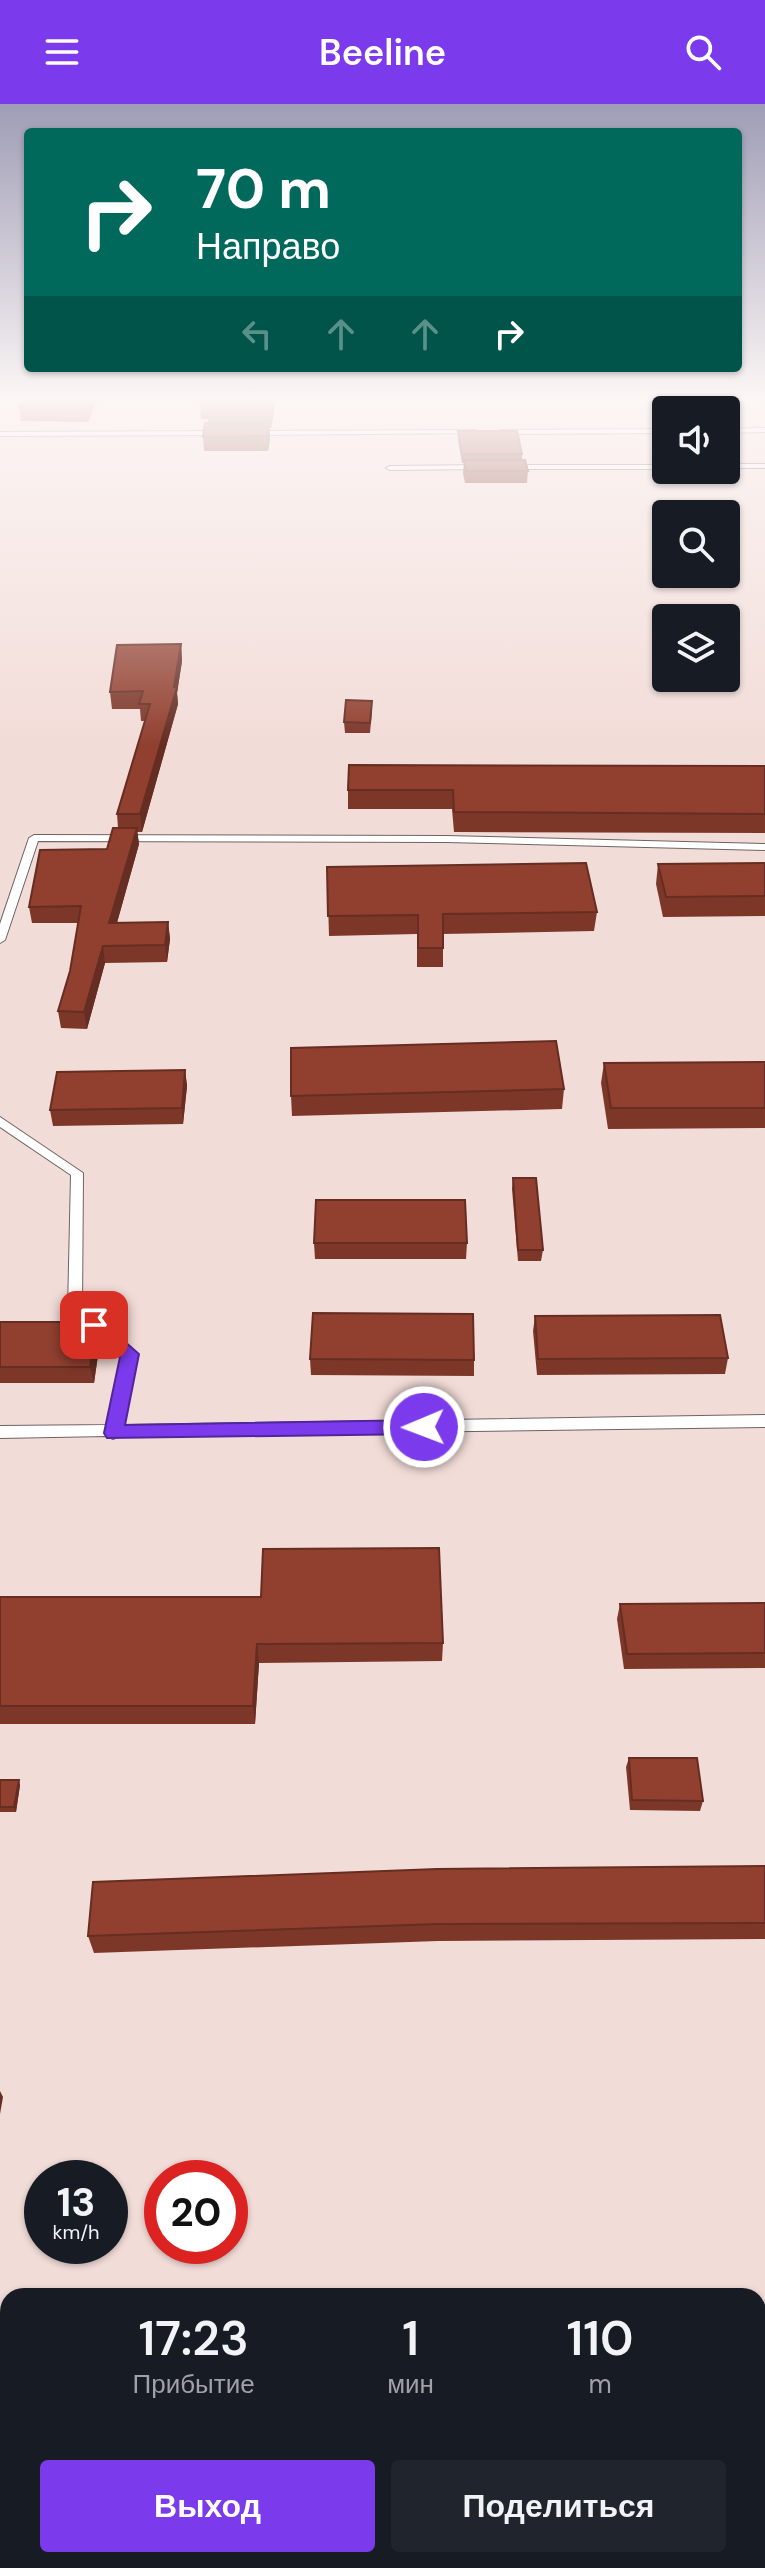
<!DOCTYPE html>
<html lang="ru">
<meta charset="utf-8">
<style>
body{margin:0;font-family:"DM Sans",sans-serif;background:#20242c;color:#f1f3f6;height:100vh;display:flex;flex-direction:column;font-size:30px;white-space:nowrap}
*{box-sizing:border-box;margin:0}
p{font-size:26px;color:#9ea1a6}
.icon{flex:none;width:44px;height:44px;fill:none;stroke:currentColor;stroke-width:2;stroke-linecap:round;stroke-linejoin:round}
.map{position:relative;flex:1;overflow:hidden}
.panel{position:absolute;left:0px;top:2184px;width:766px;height:280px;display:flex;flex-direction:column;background:#171b24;border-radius:24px 24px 0 0;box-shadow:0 2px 6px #0004}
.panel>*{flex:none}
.hud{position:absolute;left:24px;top:24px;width:718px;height:244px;border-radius:8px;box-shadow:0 2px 6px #0004;background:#00695c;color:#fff;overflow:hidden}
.buttons{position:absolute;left:652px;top:292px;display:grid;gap:16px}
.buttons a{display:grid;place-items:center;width:88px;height:88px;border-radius:8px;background:#171b24;box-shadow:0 2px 6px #0004;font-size:40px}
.speed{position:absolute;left:24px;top:2056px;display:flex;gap:16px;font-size:40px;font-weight:700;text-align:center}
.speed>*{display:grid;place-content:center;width:104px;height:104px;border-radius:50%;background:#171b24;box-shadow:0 2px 6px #0004;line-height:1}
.speed small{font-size:20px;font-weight:400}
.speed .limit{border:12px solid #d22;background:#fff;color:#111}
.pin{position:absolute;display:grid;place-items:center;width:68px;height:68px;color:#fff;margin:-34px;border-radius:16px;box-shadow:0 4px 12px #0006}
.me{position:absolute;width:88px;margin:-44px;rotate:269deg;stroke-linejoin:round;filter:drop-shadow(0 0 6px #0008)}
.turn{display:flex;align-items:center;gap:28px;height:168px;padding:0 40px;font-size:36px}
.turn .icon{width:104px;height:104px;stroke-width:2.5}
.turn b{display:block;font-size:56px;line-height:68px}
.lanes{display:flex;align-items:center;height:76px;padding:0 40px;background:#0003;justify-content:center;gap:40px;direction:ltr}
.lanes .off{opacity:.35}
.eta{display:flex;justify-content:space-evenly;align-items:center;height:136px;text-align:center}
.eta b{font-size:48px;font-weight:600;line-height:56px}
.button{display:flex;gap:16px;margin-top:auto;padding:16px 40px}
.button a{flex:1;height:92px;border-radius:8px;background:#7c3aed;color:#fff;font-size:32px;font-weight:600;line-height:92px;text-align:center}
.button a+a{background:#20242c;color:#f1f3f6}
header{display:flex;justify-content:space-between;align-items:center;height:104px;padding:0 40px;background:#7c3aed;color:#fff;font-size:36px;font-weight:600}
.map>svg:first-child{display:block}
</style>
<header><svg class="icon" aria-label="menu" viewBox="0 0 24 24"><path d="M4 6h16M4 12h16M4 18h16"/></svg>Beeline<svg class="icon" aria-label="search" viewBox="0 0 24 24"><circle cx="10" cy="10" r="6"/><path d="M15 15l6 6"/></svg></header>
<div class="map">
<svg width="765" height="2464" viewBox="0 0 765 2464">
<rect width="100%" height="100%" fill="#f8ebe8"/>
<path fill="#f2dcd8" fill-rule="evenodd" d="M0,296H765V2464H0ZM666,306H726V366H666ZM666,410H726V470H666ZM666,514H726V574H666ZM42,2074H110V2142H42ZM162,2074H230V2142H162ZM8,2192H758V2456H8Z"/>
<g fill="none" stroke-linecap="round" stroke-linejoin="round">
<defs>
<g id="lane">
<polygon points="765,324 765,328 726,329 726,325"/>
<polygon points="666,325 666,329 500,330 497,328 500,326"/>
<polygon points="476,326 478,329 252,331 249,329 252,327"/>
<polygon points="0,328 220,327 223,329 220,331 0,332"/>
<rect x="726" y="360" width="39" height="4"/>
<polygon points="482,361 485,365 390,366 386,364 390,362"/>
<polygon points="508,361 666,361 666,365 511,365"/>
<polygon points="34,731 446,732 765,740 765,746 446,738 38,737 5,836 0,839 0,820 29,734"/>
<polygon points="0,1013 83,1069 82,1204 137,1250 122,1321 765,1311 765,1323 119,1332 113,1335 107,1332 0,1334 0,1322 107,1321 123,1252 68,1206 71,1071 0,1023"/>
</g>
</defs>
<use href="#lane" stroke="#6f6461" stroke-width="2"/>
<use href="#lane" fill="#fff" fill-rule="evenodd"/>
</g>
<g fill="#7d3729">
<polygon points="23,296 97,296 88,318 21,317 19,303"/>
<polygon points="202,296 276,296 271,324 269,324 270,334 268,347 204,347 203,333 208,319 208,315 201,315 200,301"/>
<polygon points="458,327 522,350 522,356 528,367 527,379 465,379 463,369 464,359 462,359 458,336"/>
<polygon points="181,540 182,557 177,589 178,600 142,728 137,728 139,740 117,819 168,818 170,835 167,858 105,859 87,925 61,924 58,907 70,867 78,819 32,819 29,803 107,745 118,724 117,710 145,617 141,617 140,605 112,605 110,588"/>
<polygon points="372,607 370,629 345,629 344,618"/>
<polygon points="765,662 765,729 454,728 452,705 348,705 348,686"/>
<polygon points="765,759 765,812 663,813 656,780 658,760"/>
<polygon points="327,763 597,808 594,827 443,830 443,863 417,863 417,830 329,832"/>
<polygon points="765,958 765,1024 608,1025 601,979 604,959"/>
<polygon points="185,966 187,982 183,1020 53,1022 50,1006"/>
<polygon points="564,985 562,1005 292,1012 291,992"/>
<polygon points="513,1074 543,1146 541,1157 518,1157 512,1085"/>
<polygon points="314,1139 467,1139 466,1155 315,1155"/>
<polygon points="535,1212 728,1254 725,1270 537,1271 533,1227"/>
<polygon points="0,1218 100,1237 94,1279 0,1279"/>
<polygon points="310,1255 474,1256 474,1272 311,1271"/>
<polygon points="0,1493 443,1539 442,1557 259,1559 255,1620 0,1620"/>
<polygon points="765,1499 765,1564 624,1565 617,1515 620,1500"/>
<polygon points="629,1654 703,1697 700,1707 630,1706 626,1663"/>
<polygon points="0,1676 20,1681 16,1708 0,1708"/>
<polygon points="765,1762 765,1835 438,1837 94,1849 88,1832"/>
</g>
<g fill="#662d22">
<polygon points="90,296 97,296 88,318 86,304"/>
<polygon points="273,296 276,296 271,324 270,309"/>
<polygon points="269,319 270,334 268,347 267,332"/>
<polygon points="181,540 182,557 177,589 178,600 142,728 140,710"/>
<polygon points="137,724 139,740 112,836 109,819"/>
<polygon points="168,818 170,835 167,858 165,841"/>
<polygon points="103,842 105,859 87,925 84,908"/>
<polygon points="185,966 187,982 183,1020 182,1004"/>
<polygon points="97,1221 100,1237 94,1279 90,1263"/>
<polygon points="257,1540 259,1559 255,1620 253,1602"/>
<polygon points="19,1676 20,1681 16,1708 14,1703"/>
<polygon points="0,1987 3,1993 0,2010"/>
</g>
<g fill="#914030" stroke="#662d22" stroke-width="2">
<polygon points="23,296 90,296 86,304 19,303"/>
<polygon points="202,296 273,296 270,309 207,310 209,301 200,301"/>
<polygon points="205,319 269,319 267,332 203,333"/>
<polygon points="458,327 517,327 522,350 462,350"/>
<polygon points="464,356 525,356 528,367 466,367"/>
<polygon points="181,540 174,583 177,583 140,710 117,710 150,600 139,600 143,587 110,588 117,541"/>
<polygon points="346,596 372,597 370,619 344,618"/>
<polygon points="349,661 765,662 765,710 454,708 453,686 348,686"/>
<polygon points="113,724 137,724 109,819 168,818 165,841 103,842 84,908 58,907 70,867 81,802 29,803 40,746 107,745"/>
<polygon points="586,759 597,808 443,810 443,844 418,844 418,811 328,812 327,763"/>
<polygon points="765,759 765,792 666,793 658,760"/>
<polygon points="556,937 564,985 291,992 291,944"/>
<polygon points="765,958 765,1004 611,1004 604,959"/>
<polygon points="185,966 182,1004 50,1006 57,968"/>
<polygon points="513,1074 536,1074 543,1146 518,1146"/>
<polygon points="316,1096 465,1096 467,1139 314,1139"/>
<polygon points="313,1209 473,1210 474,1256 310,1255"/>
<polygon points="720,1211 728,1254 538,1255 535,1212"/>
<polygon points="0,1218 93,1218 97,1221 90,1263 0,1263"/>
<polygon points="439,1444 443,1539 257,1540 253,1602 0,1602 0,1493 261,1493 263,1445"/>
<polygon points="765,1499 765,1549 627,1550 620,1500"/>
<polygon points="629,1654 697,1654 703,1697 632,1696"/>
<polygon points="0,1676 19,1676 14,1703 0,1703"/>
<polygon points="765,1762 765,1819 439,1820 88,1832 93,1778 437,1765"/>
</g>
<linearGradient id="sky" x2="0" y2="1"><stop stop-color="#9f9db6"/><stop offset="0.46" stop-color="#fcf6f5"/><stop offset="1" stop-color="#fcf6f5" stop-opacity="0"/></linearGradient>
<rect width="765" height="641" fill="url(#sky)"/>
<polygon fill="#7c3aed" stroke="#51269a" stroke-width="2" points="94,1214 100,1216 139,1250 125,1321 424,1316 430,1318 433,1323 430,1328 424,1330 107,1334 104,1329 120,1253 87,1225 85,1221"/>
</svg>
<div class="buttons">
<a><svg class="icon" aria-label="sound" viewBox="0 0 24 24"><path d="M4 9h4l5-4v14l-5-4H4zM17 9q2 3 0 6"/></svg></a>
<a><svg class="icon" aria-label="search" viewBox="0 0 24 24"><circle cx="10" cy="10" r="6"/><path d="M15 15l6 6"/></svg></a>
<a><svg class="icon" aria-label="layers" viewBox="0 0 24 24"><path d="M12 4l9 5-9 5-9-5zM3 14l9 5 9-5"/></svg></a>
</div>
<div class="speed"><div>13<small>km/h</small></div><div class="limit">20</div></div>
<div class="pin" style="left:94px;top:1221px;background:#d93025"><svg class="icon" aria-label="arrive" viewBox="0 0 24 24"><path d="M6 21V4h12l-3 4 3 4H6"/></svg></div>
<svg class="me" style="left:424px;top:1323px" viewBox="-20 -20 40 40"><circle r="17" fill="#7c3aed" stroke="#fff" stroke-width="3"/><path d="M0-11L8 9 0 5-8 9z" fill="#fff"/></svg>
<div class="hud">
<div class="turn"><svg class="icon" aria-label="right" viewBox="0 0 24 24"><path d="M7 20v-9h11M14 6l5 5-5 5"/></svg><div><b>70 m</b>Направо</div></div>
<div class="lanes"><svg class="icon off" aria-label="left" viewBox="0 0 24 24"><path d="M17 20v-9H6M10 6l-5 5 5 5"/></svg><svg class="icon off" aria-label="ahead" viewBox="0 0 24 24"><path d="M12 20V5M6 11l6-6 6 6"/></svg><svg class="icon off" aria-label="ahead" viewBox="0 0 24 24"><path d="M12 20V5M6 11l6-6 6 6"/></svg><svg class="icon" aria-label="right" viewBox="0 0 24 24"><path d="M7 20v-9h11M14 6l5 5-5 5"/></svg></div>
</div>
<section class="panel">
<div class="eta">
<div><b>17:23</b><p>Прибытие</p></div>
<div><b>1</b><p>мин</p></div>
<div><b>110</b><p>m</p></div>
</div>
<div class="button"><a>Выход</a><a>Поделиться</a></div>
</section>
</div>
